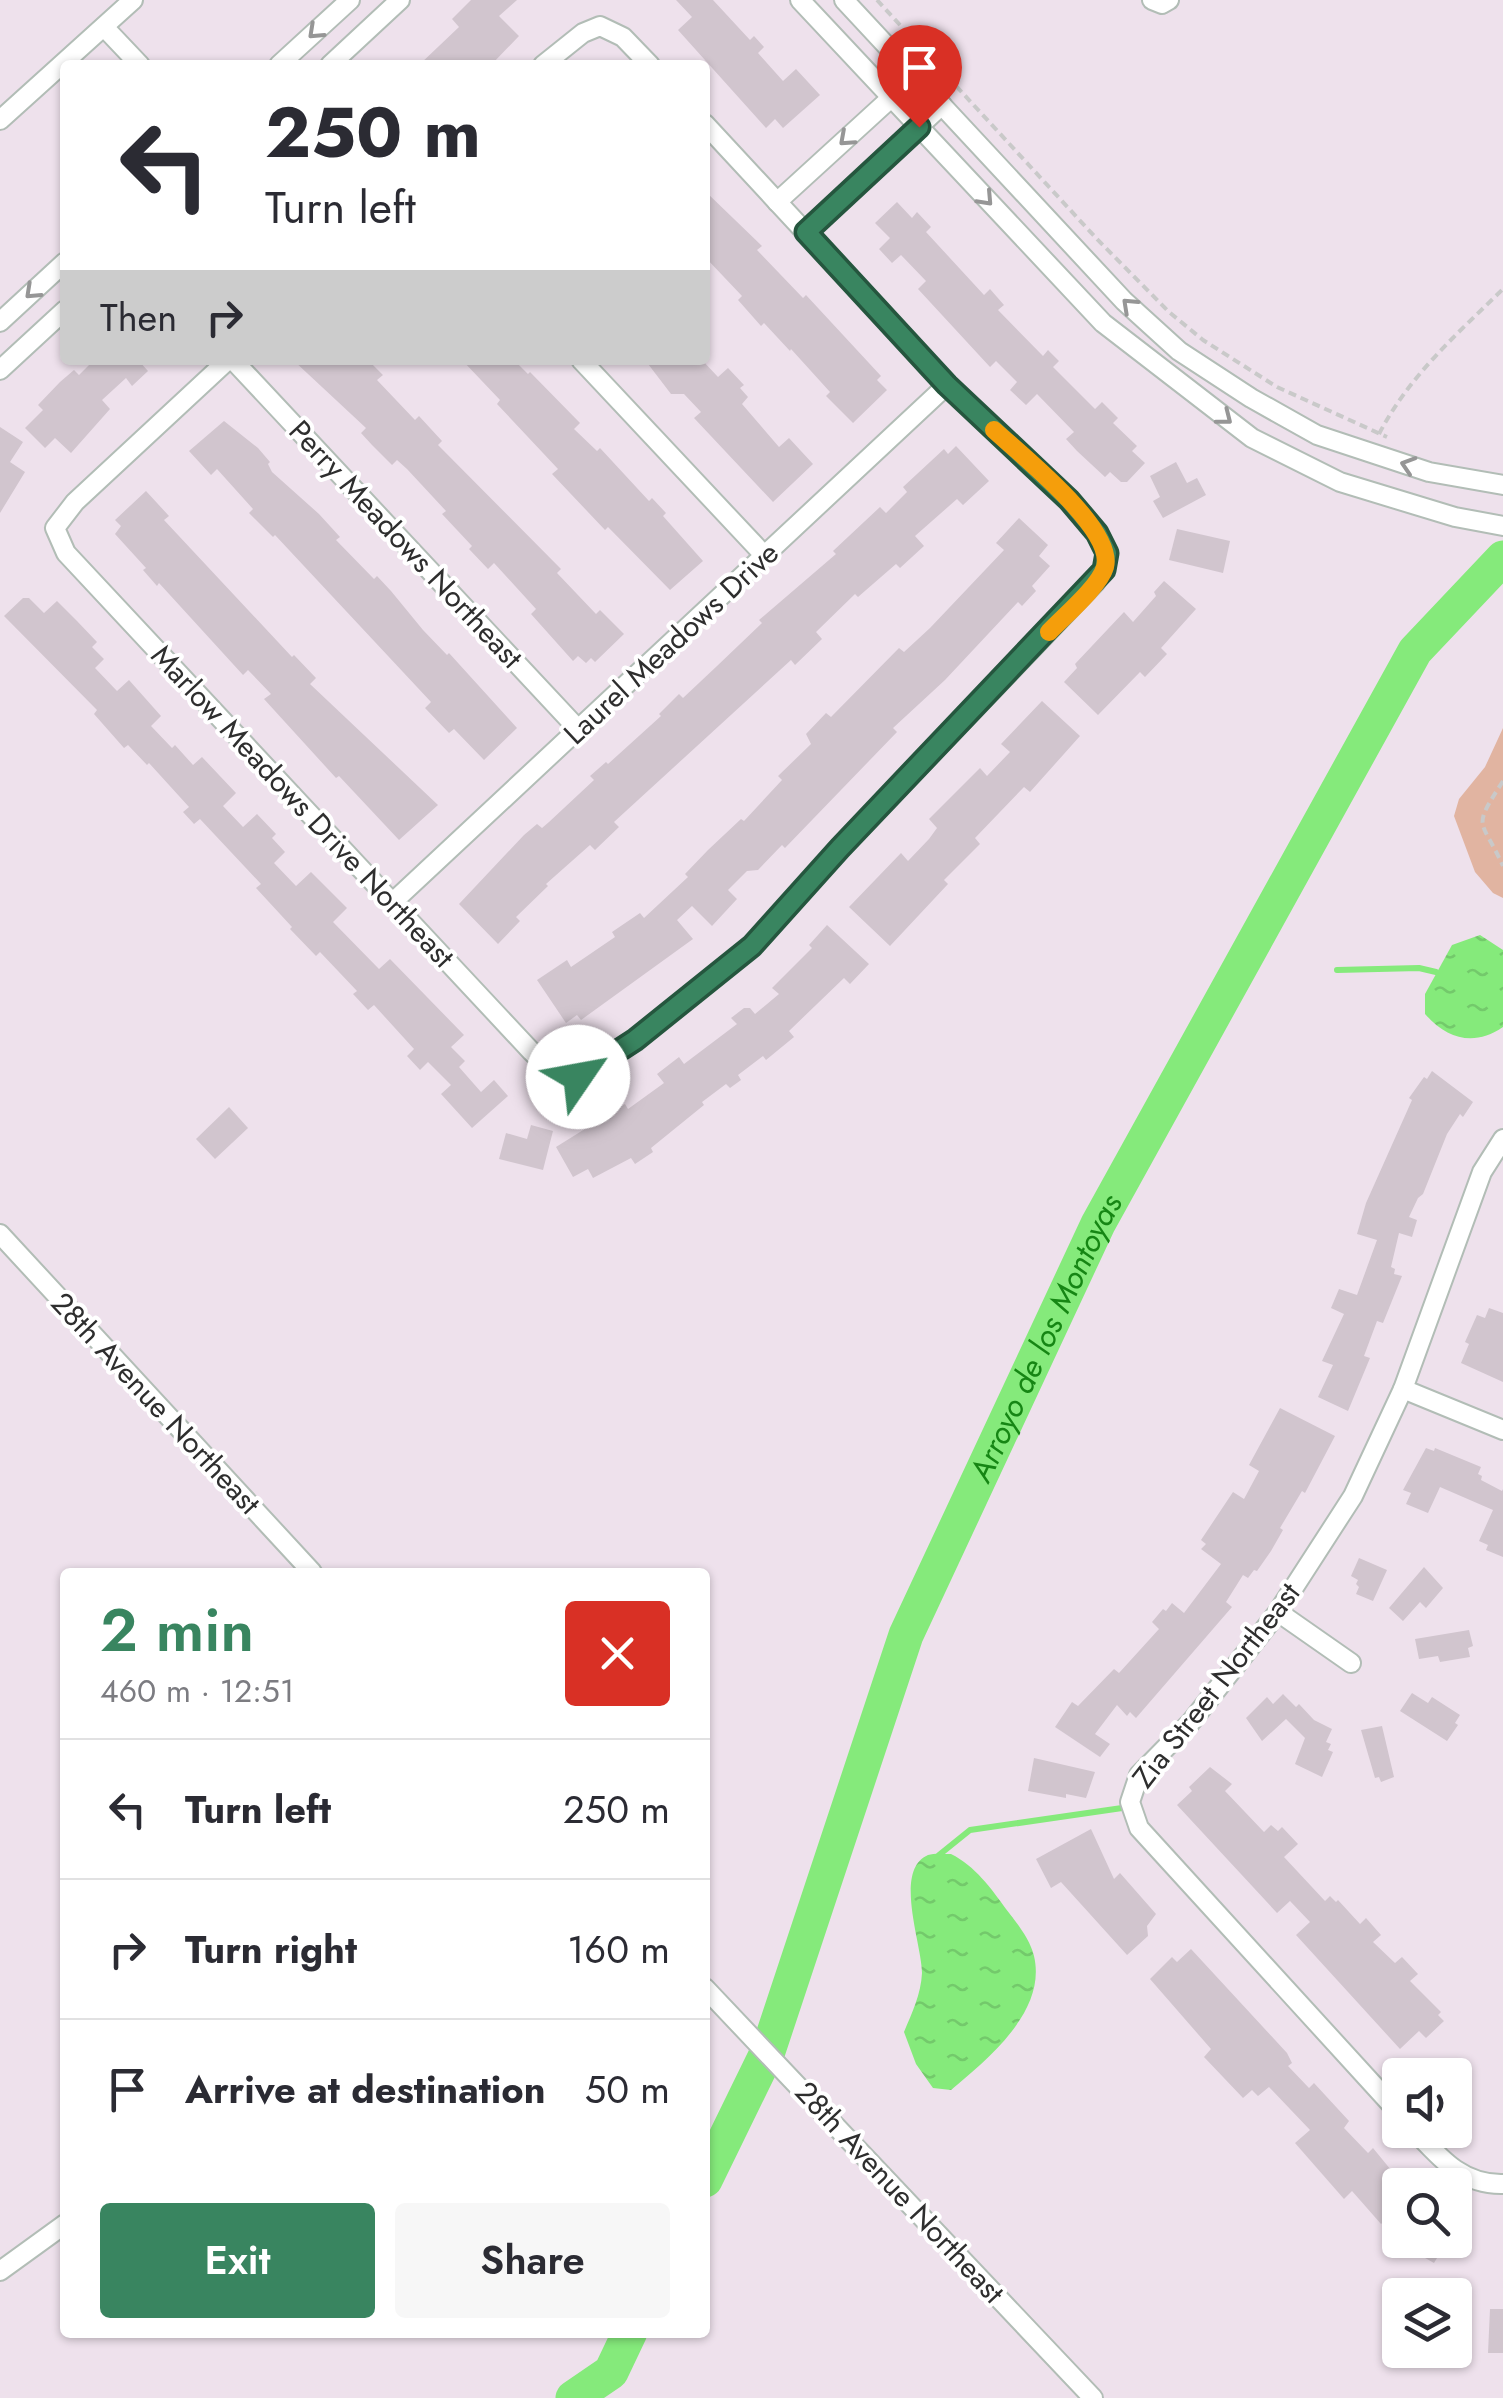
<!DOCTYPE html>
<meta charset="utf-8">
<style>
body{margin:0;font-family:Jost,sans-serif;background:#f7f7f7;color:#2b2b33;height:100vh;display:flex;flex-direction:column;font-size:38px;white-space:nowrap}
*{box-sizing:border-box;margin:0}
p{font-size:32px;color:#7c7c81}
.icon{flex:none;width:55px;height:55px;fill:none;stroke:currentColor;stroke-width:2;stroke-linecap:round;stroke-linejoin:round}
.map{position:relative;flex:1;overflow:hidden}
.details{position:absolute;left:60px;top:1568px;width:650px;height:770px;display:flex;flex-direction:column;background:#fff;border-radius:10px;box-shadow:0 2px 8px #0004}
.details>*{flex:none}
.hud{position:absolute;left:60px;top:60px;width:650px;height:305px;border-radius:10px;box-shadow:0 2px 8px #0004;background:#fff;color:#2b2b33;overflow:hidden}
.controls{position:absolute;left:1382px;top:2058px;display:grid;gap:20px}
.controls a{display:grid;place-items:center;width:90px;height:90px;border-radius:10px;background:#fff;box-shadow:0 2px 8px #0004;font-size:50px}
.pin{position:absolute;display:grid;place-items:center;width:85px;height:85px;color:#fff;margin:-102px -42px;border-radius:50% 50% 50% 0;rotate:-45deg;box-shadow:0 0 10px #0007}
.pin .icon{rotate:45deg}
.me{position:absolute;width:110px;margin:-55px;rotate:57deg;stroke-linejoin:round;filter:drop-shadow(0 0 8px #0008)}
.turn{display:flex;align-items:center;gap:35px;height:210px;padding:0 40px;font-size:45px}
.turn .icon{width:130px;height:130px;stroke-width:2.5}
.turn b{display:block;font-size:70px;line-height:85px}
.then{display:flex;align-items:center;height:95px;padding:0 40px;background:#0003;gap:20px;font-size:38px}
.round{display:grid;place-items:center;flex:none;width:105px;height:105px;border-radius:10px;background:#f7f7f7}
.overview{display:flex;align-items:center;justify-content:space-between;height:170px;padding:0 40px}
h1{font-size:60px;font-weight:600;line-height:75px;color:#398560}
.action{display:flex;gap:20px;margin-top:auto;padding:20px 40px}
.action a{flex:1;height:115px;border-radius:10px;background:#398560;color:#fff;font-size:40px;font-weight:600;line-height:115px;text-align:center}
.action a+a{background:#f7f7f7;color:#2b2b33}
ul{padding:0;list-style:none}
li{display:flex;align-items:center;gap:30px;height:140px;padding:0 40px;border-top:2px solid #e1e1e2}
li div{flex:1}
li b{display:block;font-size:38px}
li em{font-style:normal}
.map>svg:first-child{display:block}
</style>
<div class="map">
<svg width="1503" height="2398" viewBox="0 0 1503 2398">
<defs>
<pattern id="water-ripples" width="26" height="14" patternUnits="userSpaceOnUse" patternTransform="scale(2.5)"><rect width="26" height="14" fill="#85ea7b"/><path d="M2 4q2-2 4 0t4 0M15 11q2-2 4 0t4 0" fill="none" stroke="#73c96b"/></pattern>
</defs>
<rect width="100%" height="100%" fill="#eee1ec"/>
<polygon fill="#e1b4a1" points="1503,728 1503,898 1493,893 1475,872 1454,816 1459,799 1485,767"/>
<g fill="url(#water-ripples)">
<path d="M1480,935L1503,950V1027C1474,1047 1447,1039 1425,1014V994L1452,945Z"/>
<path d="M951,1854C975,1866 991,1888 1006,1909C1017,1923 1030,1939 1034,1956C1047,2011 988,2059 951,2090L933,2088L916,2064L904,2032C912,2013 921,1994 922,1973C922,1944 893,1870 928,1855C934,1853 945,1854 951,1854Z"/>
</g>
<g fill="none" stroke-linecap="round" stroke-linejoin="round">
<g stroke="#85ea7b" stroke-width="6">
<polyline points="1337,970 1419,968 1436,972"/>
<polyline points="939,1855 970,1830 1129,1807"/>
</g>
<g stroke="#85ea7b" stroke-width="35">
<path id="s1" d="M705,2180L768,2051L906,1635L1098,1224L1415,651L1503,558"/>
<polyline points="573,2398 611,2372 630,2332"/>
</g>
</g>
<g fill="#d1c5ce">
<polygon points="471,0 517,0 499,16 519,36 491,65 419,65 459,27 452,19"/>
<polygon points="676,0 713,0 750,40 754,36 764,47 758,53 783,81 796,69 820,95 783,128 775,119 766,128 678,30 692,17"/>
<polygon points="705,191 762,246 757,250 803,298 806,295 881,376 877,380 887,390 853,423 826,396 830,392 791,349 790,351 764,323 761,326 738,300 742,296 705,257"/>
<polygon points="897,202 912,218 917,212 931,227 926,232 984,295 990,289 1004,305 998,310 1043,356 1048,350 1059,361 1053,367 1095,409 1102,402 1118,418 1113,423 1137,446 1132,451 1145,463 1127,482 1121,482 1110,472 1105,477 1077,451 1066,439 1074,432 1037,394 1026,405 1010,390 1017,382 996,361 990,367 918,289 926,281 901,255 892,263 879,249 890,238 875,223"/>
<polygon points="94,360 138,360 148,371 132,386 126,378 102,400 110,409 71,453 55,438 45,448 25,428 43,410 38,405 60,382 74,370 79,375"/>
<polygon points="293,360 368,360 383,375 377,380 415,420 419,416 442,441 438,445 561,569 557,573 596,614 600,610 624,634 595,662 591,658 586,663 578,656 573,661 531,614 536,609 494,563 488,569 469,549 472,546 442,514 446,511 407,469 397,460 392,465 372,445 361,433 366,428"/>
<polygon points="462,360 514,360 528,374 530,372 580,423 574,429 597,451 600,448 649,501 652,498 666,513 663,516 703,561 670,590 608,527 605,530 552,474 558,469 497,404 500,400"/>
<polygon points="645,360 702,360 718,377 728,368 744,385 740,388 748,397 742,404 779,447 789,438 813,464 773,502 694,418 701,412 684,394 671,394"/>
<polygon points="224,421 258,448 270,462 268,464 272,472 319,514 340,537 336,540 374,579 377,576 391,591 423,630 447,655 449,653 517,728 484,760 454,729 449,733 425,708 431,702 275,535 273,537 249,513 253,509 217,469 211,475 189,451"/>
<polygon points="0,427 23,442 10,462 25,472 0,513"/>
<polygon points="956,446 989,481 963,505 957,499 915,536 924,546 900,568 896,564 858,597 855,594 816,632 822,639 795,665 791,660 614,822 619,827 595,850 590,845 546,884 548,886 516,917 520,921 498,944 459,904 524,835 537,824 542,828 549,822 594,780 590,776 606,762 608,764 661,716 659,714 679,694 683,698 717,666 762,623 759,620 836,554 833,551 880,507 886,513 907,492 903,487 944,449 948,454"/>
<polygon points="1176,462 1187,483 1197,478 1206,495 1163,518 1153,501 1160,497 1150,476"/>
<polygon points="146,491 169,516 164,520 292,657 294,655 316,678 310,684 438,805 399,840 339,776 336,778 264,699 271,694 248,670 243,675 159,583 157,586 143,570 146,568 115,534 121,526 115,520"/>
<polygon points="1019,518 1048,545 1039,556 1050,566 1032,586 1036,591 1022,606 1018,602 945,680 893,728 897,732 785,848 782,845 758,870 747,871 728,890 737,899 712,926 692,906 677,920 693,939 581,1020 577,1015 566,1023 537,980 567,960 571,967 615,937 612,932 640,913 644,918 688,877 685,874 708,850 741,819 744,821 782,780 778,776 811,744 806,734 826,713 831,717 899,648 904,652 930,628 1004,550 996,543"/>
<polygon points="1177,529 1230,541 1223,573 1169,560"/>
<polygon points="1164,581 1196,609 1161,648 1167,654 1145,677 1140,672 1098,715 1064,682 1077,668 1075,664 1124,612 1133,622 1156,596 1154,592"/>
<polygon points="23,598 29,598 44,613 57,601 77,621 97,642 92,647 104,659 95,668 117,691 129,680 161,716 151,726 172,748 175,745 193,765 202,757 236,793 223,806 243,827 257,814 276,834 272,838 285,852 274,863 296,886 311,872 347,908 333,922 379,969 390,959 464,1035 451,1047 465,1061 459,1067 481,1092 494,1080 508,1096 472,1128 441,1094 451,1085 428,1062 420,1070 407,1056 414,1049 374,1005 368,1010 353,994 357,991 320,952 316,956 290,929 292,927 256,888 261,884 200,819 194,824 183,812 189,807 149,763 147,765 128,745 124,748 94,714 97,710 4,616"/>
<polygon points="1042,701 1080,736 1030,792 1024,787 975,838 980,844 944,880 948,884 890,946 849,907 901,853 908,861 929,839 937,828 929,819 980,768 987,776 1010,752 1001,744"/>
<polygon points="827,925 869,964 850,984 844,978 789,1031 794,1037 766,1060 763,1056 738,1075 741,1080 730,1088 726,1084 702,1102 704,1105 651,1148 653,1152 635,1164 631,1158 593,1178 588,1169 573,1177 556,1147 625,1104 628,1109 664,1083 657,1074 679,1057 684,1064 737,1024 731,1018 744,1008 750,1008 755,1014 779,994 772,988 812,948 809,945"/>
<polygon points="1432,1071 1473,1102 1463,1117 1460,1114 1447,1134 1423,1194 1418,1198 1409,1217 1417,1220 1412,1237 1399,1233 1391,1267 1395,1269 1394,1274 1402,1276 1383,1323 1377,1321 1364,1356 1370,1358 1348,1411 1318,1397 1333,1365 1322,1361 1344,1314 1331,1308 1339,1289 1357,1295 1377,1240 1357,1234 1366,1203 1412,1100 1409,1098 1424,1077 1427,1079"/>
<polygon points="229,1107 248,1128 215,1159 196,1139"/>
<polygon points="531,1125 553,1131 543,1170 499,1159 506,1133 527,1139"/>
<polygon points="1489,1308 1503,1313 1503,1382 1461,1363 1469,1344 1465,1342 1477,1315 1485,1318"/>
<polygon points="1280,1408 1335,1436 1305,1493 1302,1491 1280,1528 1283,1530 1271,1551 1257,1571 1254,1570 1248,1578 1243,1575 1226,1602 1232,1607 1136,1718 1130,1712 1127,1716 1117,1705 1095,1734 1110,1744 1100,1757 1055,1727 1072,1702 1078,1706 1114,1669 1119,1673 1159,1629 1152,1622 1163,1609 1166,1611 1172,1603 1184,1613 1221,1564 1201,1549 1206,1544 1201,1540 1233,1492 1244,1499 1259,1471 1249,1465"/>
<polygon points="1426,1448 1434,1451 1435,1448 1481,1467 1478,1474 1482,1476 1481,1480 1502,1491 1503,1489 1503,1557 1486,1550 1488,1545 1479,1541 1493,1510 1440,1487 1428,1513 1406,1504 1411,1493 1403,1490"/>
<polygon points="1359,1558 1387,1570 1373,1601 1356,1594 1359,1587 1356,1584 1358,1580 1351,1576"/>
<polygon points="1424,1567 1443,1588 1426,1608 1420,1602 1403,1621 1389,1608"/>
<polygon points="1469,1630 1473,1646 1468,1648 1470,1657 1440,1662 1438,1656 1419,1659 1415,1639"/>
<polygon points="1412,1693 1428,1703 1432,1697 1460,1715 1455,1723 1458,1725 1447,1741 1400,1711"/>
<polygon points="1283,1694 1296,1707 1299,1704 1314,1720 1332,1729 1326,1742 1331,1744 1328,1750 1333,1752 1322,1777 1295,1764 1305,1738 1286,1719 1262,1741 1246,1718 1267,1697 1273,1704"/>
<polygon points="1382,1726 1394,1777 1381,1782 1379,1777 1375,1778 1361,1730"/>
<polygon points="1034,1758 1095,1772 1086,1798 1066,1794 1066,1798 1028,1791"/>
<polygon points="1210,1767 1232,1784 1225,1791 1264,1832 1271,1825 1278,1831 1282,1827 1298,1844 1284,1857 1325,1901 1330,1896 1336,1902 1338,1900 1360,1924 1366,1918 1381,1935 1373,1942 1395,1963 1402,1957 1418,1974 1410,1981 1441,2012 1438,2015 1444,2021 1426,2038 1419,2031 1400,2049 1296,1935 1310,1922 1290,1901 1277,1913 1177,1805 1192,1791 1189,1787"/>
<polygon points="1091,1829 1114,1879 1120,1873 1156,1914 1147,1926 1148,1936 1127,1955 1061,1882 1051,1888 1036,1859"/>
<polygon points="1191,1949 1287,2053 1292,2063 1288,2066 1309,2088 1314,2083 1349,2121 1344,2128 1368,2153 1373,2148 1400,2181 1400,2206 1381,2224 1352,2191 1344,2199 1295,2143 1310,2130 1269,2087 1258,2096 1252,2090 1243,2098 1204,2057 1211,2049 1150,1979 1172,1957 1177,1962"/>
<polygon points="1416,2240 1448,2240 1434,2263 1411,2250"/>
<polygon points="1490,2309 1503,2309 1503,2353 1488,2353"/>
</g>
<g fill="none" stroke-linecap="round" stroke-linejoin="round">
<defs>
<g id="minor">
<polyline points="800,0 1103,323 1252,438 1340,482 1455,517 1503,526"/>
<polyline points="844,0 1124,301 1179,351 1251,398 1317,435 1429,472 1503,485"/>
<polyline points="1152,0 1162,4 1169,0"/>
<polyline points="104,27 140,65"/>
<polyline points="279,65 350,0"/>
<polyline points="330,65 400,0"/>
<polyline points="543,65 583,33 600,26 623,37 650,65"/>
<polyline points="0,120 133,0"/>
<polyline points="777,202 915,76"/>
<polyline points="805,233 942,105"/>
<polyline points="0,322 65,262"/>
<polyline points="228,360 75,502 55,528 66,553 531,1051 559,1078 579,1077 635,1040 753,946 841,848 1095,583 1104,570 1107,553 1097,533 1069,500 947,385 705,124"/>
<polyline points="233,360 578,729"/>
<polyline points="581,360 765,556"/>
<polyline points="0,370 65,310"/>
<polyline points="394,901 947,385"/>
<polyline points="0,1234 312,1572"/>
<polyline points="1403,1389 1503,1430"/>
<polyline points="1278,1612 1351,1663"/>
<polyline points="705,1988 1093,2398"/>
<polyline points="1400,2114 1139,1828 1130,1802 1139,1775 1191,1722 1278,1612 1353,1496 1403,1389 1482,1172 1503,1139"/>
<path d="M1414,2130C1440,2158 1462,2185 1503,2184"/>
<polyline points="0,2271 65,2224"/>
</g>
</defs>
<use href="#minor" stroke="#b2bdb6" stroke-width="22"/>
<g stroke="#c9c9c9" stroke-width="4" stroke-dasharray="8 5" stroke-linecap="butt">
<polyline points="877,0 1096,238 1169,312 1203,340 1277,387 1387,437"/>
<path d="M1379,434C1409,376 1457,334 1503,289"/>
<path d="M1503,781C1471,831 1481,817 1503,866"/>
</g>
<use href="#minor" stroke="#fff" stroke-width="18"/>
</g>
<defs><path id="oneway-chevron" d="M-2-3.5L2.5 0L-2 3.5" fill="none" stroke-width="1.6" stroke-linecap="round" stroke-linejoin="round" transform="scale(2.5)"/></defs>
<g stroke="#969696">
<use href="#oneway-chevron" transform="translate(315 32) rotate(137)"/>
<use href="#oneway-chevron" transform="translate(846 139) rotate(138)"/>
<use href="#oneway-chevron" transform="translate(986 199) rotate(47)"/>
<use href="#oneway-chevron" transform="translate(32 292) rotate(137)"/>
<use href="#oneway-chevron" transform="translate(1129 305) rotate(-137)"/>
<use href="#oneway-chevron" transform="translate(1225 418) rotate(38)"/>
<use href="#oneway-chevron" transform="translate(1408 465) rotate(-162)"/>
</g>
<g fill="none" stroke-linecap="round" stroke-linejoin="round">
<defs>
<polyline id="route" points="578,1077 635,1040 752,946 840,848 1104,570 1107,553 1097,533 1069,500 947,385 806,232 919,127"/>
</defs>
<use href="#route" stroke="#25563e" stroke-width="25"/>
<use href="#route" stroke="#398560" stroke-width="18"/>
<path stroke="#f59e0b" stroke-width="18" d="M994,430C1021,455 1115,529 1105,567C1099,587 1064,616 1049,632"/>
</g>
<g text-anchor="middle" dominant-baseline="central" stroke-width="8" stroke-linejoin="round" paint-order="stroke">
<g font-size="30" fill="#2e2e2e" stroke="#fff">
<text transform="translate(406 544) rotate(47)">Perry Meadows Northeast</text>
<text transform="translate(671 643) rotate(-43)">Laurel Meadows Drive</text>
<text transform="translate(303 806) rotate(47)">Marlow Meadows Drive Northeast</text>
<text transform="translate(156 1403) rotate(47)">28th Avenue Northeast</text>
<text transform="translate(1216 1685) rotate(-52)">Zia Street Northeast</text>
<text transform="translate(900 2192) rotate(47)">28th Avenue Northeast</text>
</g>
<g font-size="32" font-style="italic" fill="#168614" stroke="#fff">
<text stroke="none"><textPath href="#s1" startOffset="910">Arroyo de los Montoyas</textPath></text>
</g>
</g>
</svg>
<div class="controls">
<a><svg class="icon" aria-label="sound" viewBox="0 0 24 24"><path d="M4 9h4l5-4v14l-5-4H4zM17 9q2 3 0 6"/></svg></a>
<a><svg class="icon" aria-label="search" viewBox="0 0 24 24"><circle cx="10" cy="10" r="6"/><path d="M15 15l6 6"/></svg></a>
<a><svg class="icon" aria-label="layers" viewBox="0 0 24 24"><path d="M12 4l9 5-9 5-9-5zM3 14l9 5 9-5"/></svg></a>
</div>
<div class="pin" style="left:919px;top:127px;background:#d93025"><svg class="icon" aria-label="arrive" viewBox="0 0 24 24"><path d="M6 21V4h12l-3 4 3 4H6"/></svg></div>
<svg class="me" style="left:578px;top:1077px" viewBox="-20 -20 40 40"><circle r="19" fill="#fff"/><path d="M0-13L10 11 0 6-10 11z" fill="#398560"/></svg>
<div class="hud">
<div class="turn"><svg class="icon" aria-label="left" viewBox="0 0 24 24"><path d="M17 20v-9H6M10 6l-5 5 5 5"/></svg><div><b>250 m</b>Turn left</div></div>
<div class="then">Then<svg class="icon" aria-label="right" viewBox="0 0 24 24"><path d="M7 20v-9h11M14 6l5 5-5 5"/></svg></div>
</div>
<section class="details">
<div class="overview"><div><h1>2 min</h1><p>460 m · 12:51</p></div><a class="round" style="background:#d93025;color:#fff"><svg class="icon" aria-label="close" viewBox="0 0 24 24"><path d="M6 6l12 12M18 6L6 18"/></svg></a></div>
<ul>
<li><svg class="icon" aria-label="left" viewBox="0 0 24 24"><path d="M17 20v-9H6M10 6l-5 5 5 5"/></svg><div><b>Turn left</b></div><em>250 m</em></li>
<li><svg class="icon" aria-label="right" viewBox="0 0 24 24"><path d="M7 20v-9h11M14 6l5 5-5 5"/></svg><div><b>Turn right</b></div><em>160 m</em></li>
<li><svg class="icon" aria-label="arrive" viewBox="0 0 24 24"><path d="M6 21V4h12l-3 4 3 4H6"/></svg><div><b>Arrive at destination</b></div><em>50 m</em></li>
</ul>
<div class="action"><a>Exit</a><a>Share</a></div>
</section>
</div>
